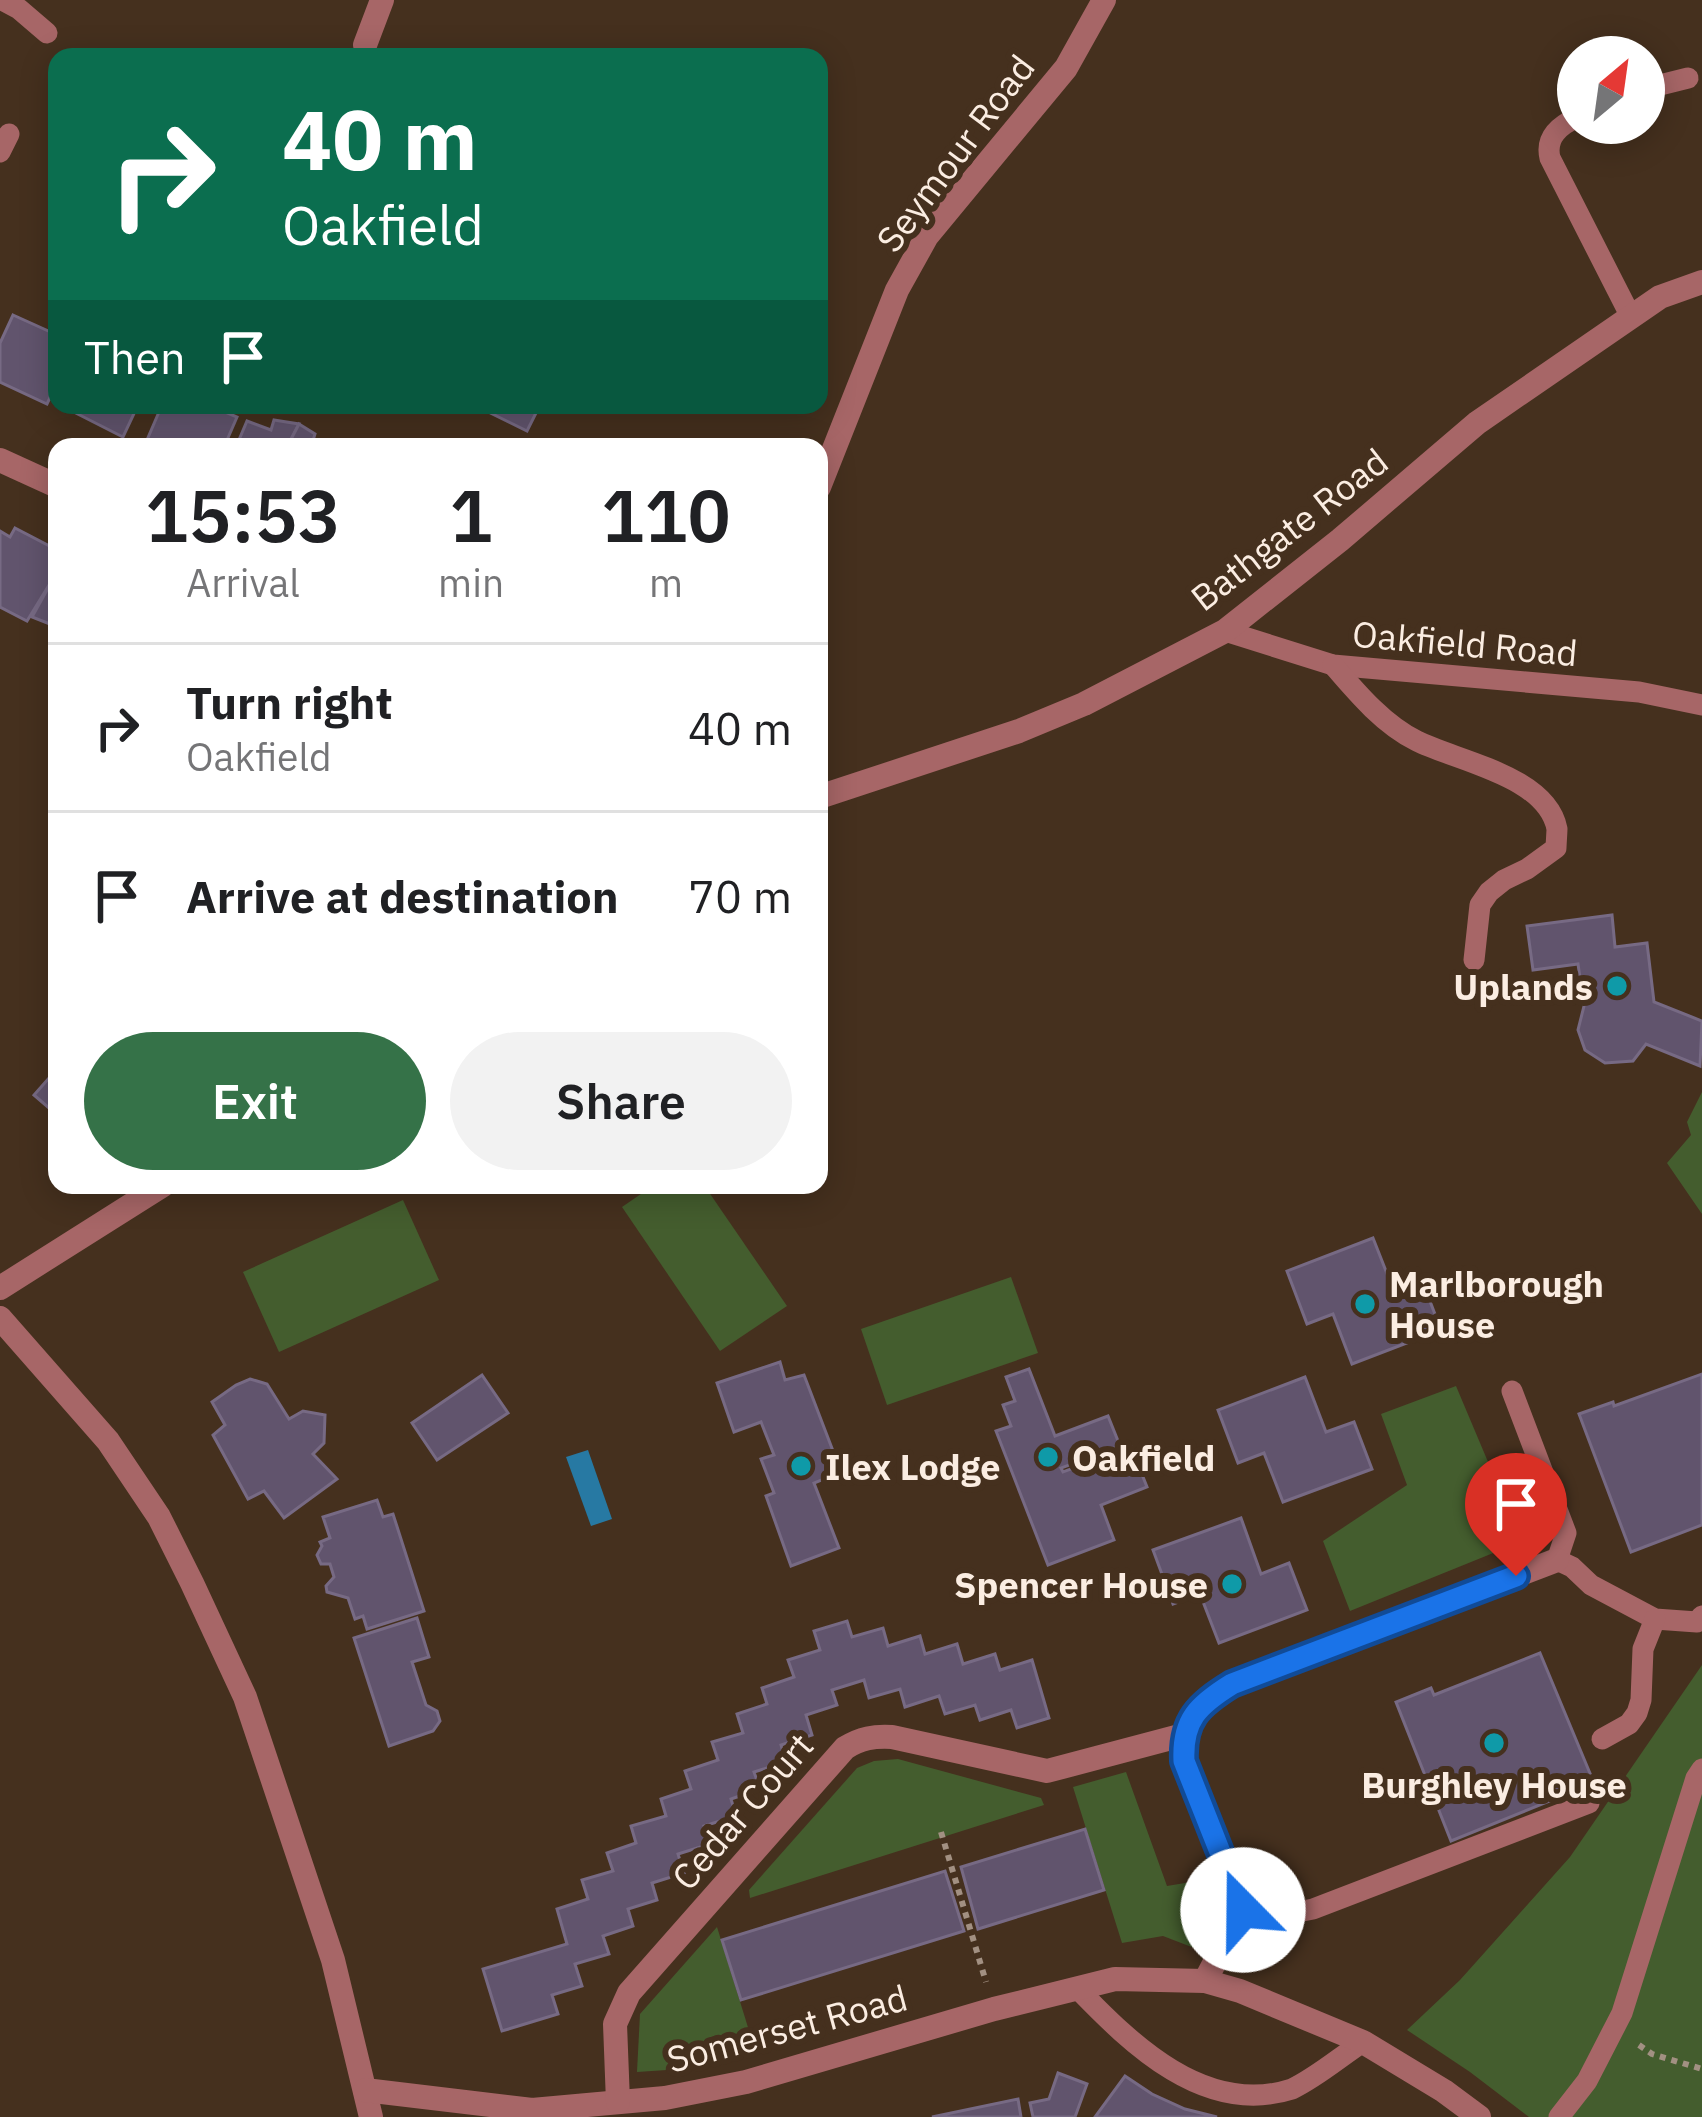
<!DOCTYPE html>
<style>
body{margin:0;font-family:"IBM Plex Sans",sans-serif;background:#f2f2f2;color:#202124;height:100vh;display:flex;flex-direction:column;font-size:45px;white-space:nowrap}
*{box-sizing:border-box;margin:0}
p{font-size:39px;color:#757577}
.icon{flex:none;width:66px;height:66px;fill:none;stroke:currentColor;stroke-width:2;stroke-linecap:round;stroke-linejoin:round}
.map{position:relative;flex:1;overflow:hidden}
.drawer{position:absolute;left:48px;top:438px;width:780px;height:756px;display:flex;flex-direction:column;background:#fff;border-radius:24px;box-shadow:0 6px 30px #0003}
.drawer>*{flex:none}
.top-card{position:absolute;left:48px;top:48px;width:780px;height:366px;border-radius:24px;box-shadow:0 6px 30px #0003;background:#0b6e4f;color:#fff;overflow:hidden}
.needle{width:78px;rotate:29deg}
.buttons{position:absolute;left:1557px;top:36px;display:grid;gap:24px}
.buttons a{display:grid;place-items:center;width:108px;height:108px;border-radius:50%;background:#fff;box-shadow:0 6px 30px #0003;font-size:60px}
.pin{position:absolute;display:grid;place-items:center;width:102px;height:102px;color:#fff;margin:-123px -51px;border-radius:50% 50% 50% 0;rotate:-45deg;box-shadow:0 0 12px #0007}
.pin .icon{rotate:45deg}
.me{position:absolute;width:132px;margin:-66px;rotate:338deg;stroke-linejoin:round;filter:drop-shadow(0 0 9px #0008)}
.turn{display:flex;align-items:center;gap:42px;height:252px;padding:0 36px;font-size:54px}
.turn .icon{width:156px;height:156px;stroke-width:2.5}
.turn b{display:block;font-size:84px;line-height:102px}
.then{display:flex;align-items:center;height:114px;padding:0 36px;background:#0003;gap:24px;font-size:45px}
.eta{display:flex;justify-content:space-evenly;align-items:center;height:204px;text-align:center}
.eta b{font-size:72px;font-weight:600;line-height:84px}
.action{display:flex;gap:24px;margin-top:auto;padding:24px 36px}
.action a{flex:1;height:138px;border-radius:72px;background:#357248;color:#fff;font-size:48px;font-weight:600;line-height:138px;text-align:center}
.action a+a{background:#f2f2f2;color:#202124}
ul{padding:0;list-style:none}
li{display:flex;align-items:center;gap:36px;height:168px;padding:0 36px;border-top:3px solid #e0e0e0}
li div{flex:1}
li b{display:block;font-size:45px}
li em{font-style:normal}
.map>svg:first-child{display:block}
</style>
<div class="map">
<svg width="1702" height="2117" viewBox="0 0 1702 2117">
<rect width="100%" height="100%" fill="#45301e"/>
<g fill="#445d2e">
<polygon points="1702,1092 1702,1214 1667,1163 1691,1135 1687,1122"/>
<polygon points="654,1185 704,1185 787,1306 720,1351 622,1207"/>
<polygon points="403,1200 439,1280 279,1352 243,1272"/>
<polygon points="1011,1277 1038,1353 887,1405 861,1329"/>
<polygon points="1456,1386 1510,1514 1532,1507 1538,1528 1528,1539 1350,1611 1323,1541 1407,1485 1381,1414"/>
<polygon points="1702,1665 1702,2117 1529,2117 1470,2072 1407,2030 1460,1980 1570,1857"/>
<polygon points="898,1759 1041,1798 1044,1805 750,1898 749,1890 857,1768 874,1761"/>
<path d="M1126,1772L1167,1886L1209,1879C1226,1916 1222,1916 1202,1951L1163,1936L1122,1943L1073,1787Z"/>
<polygon points="717,1927 755,2050 682,2069 637,2072 640,2014"/>
</g>
<polygon fill="#2779a3" points="588,1450 612,1519 591,1526 566,1457"/>
<g fill="#61546d" stroke="#776a84" stroke-width="3">
<polygon points="13,315 57,335 57,383 47,404 0,382 0,343"/>
<polygon points="60,405 138,405 123,437"/>
<polygon points="162,405 209,405 237,417 224,447 144,447"/>
<polygon points="474,405 540,405 527,431"/>
<polygon points="274,420 299,424 287,447 236,447 247,421 271,430"/>
<polygon points="299,424 315,434 311,447 287,447"/>
<polygon points="15,528 57,550 57,572 27,621 0,607 0,531 10,537"/>
<polygon points="57,572 57,635 53,633 55,626 32,617"/>
<polygon points="1612,915 1615,947 1647,943 1654,1002 1702,1021 1700,1066 1646,1044 1633,1061 1605,1063 1585,1050 1578,1030 1584,1006 1578,964 1533,970 1527,926"/>
<polygon points="57,1069 57,1115 34,1095"/>
<polygon points="1373,1238 1395,1294 1423,1283 1441,1330 1352,1364 1333,1314 1307,1324 1287,1271"/>
<polygon points="780,1362 785,1380 804,1375 841,1472 814,1483 839,1548 791,1566 766,1496 774,1493 761,1459 774,1455 761,1422 734,1432 717,1383"/>
<polygon points="1029,1369 1055,1436 1108,1416 1120,1446 1061,1468 1063,1472 1131,1447 1147,1487 1101,1505 1114,1540 1048,1565 996,1431 1011,1426 1003,1405 1015,1401 1006,1377"/>
<polygon points="1702,1374 1702,1525 1631,1552 1579,1414 1613,1402 1614,1406"/>
<polygon points="482,1375 508,1413 437,1460 412,1423"/>
<polygon points="1305,1377 1326,1432 1354,1422 1372,1469 1283,1502 1264,1453 1238,1463 1218,1410"/>
<polygon points="250,1379 267,1384 289,1419 303,1411 325,1415 324,1443 313,1454 337,1479 284,1518 264,1491 248,1499 213,1435 225,1425 212,1402 236,1385"/>
<polygon points="377,1500 383,1517 393,1514 424,1611 367,1629 363,1616 355,1619 348,1598 327,1592 326,1586 334,1577 330,1564 321,1564 317,1555 322,1546 320,1542 330,1538 323,1517"/>
<polygon points="1241,1518 1261,1574 1289,1563 1307,1610 1219,1643 1200,1594 1173,1604 1153,1550"/>
<polygon points="417,1618 429,1657 412,1662 426,1705 437,1711 440,1721 433,1731 389,1746 354,1638"/>
<polygon points="847,1621 852,1637 883,1628 888,1646 920,1636 925,1654 957,1644 963,1664 995,1654 1000,1670 1032,1660 1049,1718 1017,1728 1011,1710 980,1720 975,1705 945,1714 939,1696 905,1707 900,1689 869,1698 864,1680 832,1690 837,1705 806,1715 812,1735 781,1745 786,1762 754,1772 760,1789 731,1799 736,1816 704,1826 710,1844 678,1854 684,1873 652,1883 657,1900 628,1909 633,1926 603,1936 609,1954 575,1964 582,1986 552,1995 558,2014 502,2031 483,1969 567,1944 557,1909 588,1899 582,1880 613,1871 607,1853 636,1843 631,1826 666,1816 661,1799 691,1789 685,1771 718,1760 712,1742 743,1733 737,1714 767,1704 762,1688 794,1677 788,1660 820,1650 814,1631"/>
<polygon points="1540,1653 1594,1783 1451,1841 1396,1702 1431,1688 1434,1695"/>
<polygon points="1085,1829 1104,1890 978,1929 961,1867"/>
<polygon points="945,1871 964,1931 741,2000 722,1940"/>
<polygon points="1058,2073 1087,2084 1075,2117 1033,2117 1030,2103 1049,2099"/>
<polygon points="1125,2076 1152,2094 1185,2109 1217,2117 1095,2117"/>
<polygon points="1018,2099 1021,2117 932,2117"/>
</g>
<g fill="none" stroke-linecap="round" stroke-linejoin="round">
<g stroke="#a29082" stroke-width="6" stroke-dasharray="6 6" stroke-linecap="butt">
<polyline points="941,1832 986,1982"/>
<polyline points="1639,2045 1652,2054 1702,2069"/>
</g>
<g stroke="#a76667" stroke-width="21">
<polyline points="2,0 19,9 47,33"/>
<polyline points="1644,89 1688,78"/>
<path d="M1578,117C1560,125 1545,137 1550,158L1631,317"/>
<polyline points="0,152 9,134"/>
<polyline points="1225,631 1333,665 1639,692 1702,705"/>
<path d="M1333,665C1357,693 1384,725 1417,741C1457,761 1547,776 1557,829C1557,831 1556,846 1556,848L1527,869L1504,880L1489,892L1480,905L1474,960"/>
<polyline points="1512,1391 1566,1533 1557,1560 1572,1567 1591,1585 1655,1619 1697,1622 1702,1616"/>
<polyline points="1602,1739 1629,1724 1637,1713 1641,1700 1643,1649 1655,1619"/>
<polyline points="1242,1910 1267,1918 1313,1909 1589,1803"/>
<path d="M1077,1988C1131,2044 1205,2117 1292,2089C1317,2077 1340,2057 1363,2042"/>
<polyline points="1559,2117 1587,2081 1622,2013 1696,1778 1702,1769"/>
</g>
<g stroke="#a76667" stroke-width="24">
<polyline points="365,45 382,0"/>
<polyline points="0,460 57,486"/>
<polyline points="819,487 897,290 927,236 1066,68 1104,0"/>
<polyline points="819,797 1019,731 1084,704 1225,631 1340,540 1477,423 1660,297 1702,282"/>
<polyline points="0,1288 163,1185"/>
<polyline points="0,1318 108,1441 159,1517 192,1583 245,1697 333,1960 371,2117"/>
<path d="M1205,1981L1242,1910L1184,1761C1182,1720 1198,1705 1232,1685L1557,1560"/>
<polyline points="365,2090 532,2110 665,2098 746,2082 994,2009 1115,1979 1205,1981 1240,1991 1363,2042 1444,2091 1479,2117"/>
<path d="M618,2102L615,2024L629,1993L845,1748C861,1738 874,1736 892,1737L1047,1771L1183,1735"/>
</g>
</g>
<g fill="none" stroke-linecap="round" stroke-linejoin="round">
<defs>
<path id="route" d="M1243,1910L1184,1761C1182,1720 1198,1705 1232,1684L1516,1576"/>
</defs>
<use href="#route" stroke="#114b97" stroke-width="30"/>
<use href="#route" stroke="#1a73e8" stroke-width="21"/>
</g>
<g fill="#0f9aa8" stroke="#45301e" stroke-width="4.5">
<circle cx="1617" cy="986" r="12"/>
<circle cx="1365" cy="1304" r="12"/>
<circle cx="1048" cy="1457" r="12"/>
<circle cx="801" cy="1466" r="12"/>
<circle cx="1232" cy="1584" r="12"/>
<circle cx="1494" cy="1743" r="12"/>
</g>
<g text-anchor="middle" dominant-baseline="central" stroke-width="12" stroke-linejoin="round" paint-order="stroke">
<g font-size="36" fill="#fbede2" stroke="#45301e">
<text transform="translate(955 153) rotate(-53)">Seymour Road</text>
<text transform="translate(1289 529) rotate(-38)">Bathgate Road</text>
<text transform="translate(1465 643) rotate(5)">Oakfield Road</text>
<text transform="translate(742 1811) rotate(-49)">Cedar Court</text>
<text transform="translate(787 2028) rotate(-15)">Somerset Road</text>
</g>
<g font-size="36" font-weight="bold" fill="#fbede2" stroke="#45301e" text-anchor="start">
<text x="1593" y="986" text-anchor="end">Uplands</text>
<text x="1389" y="1283">Marlborough<tspan x="1389" dy="41">House</tspan></text>
<text x="1072" y="1457">Oakfield</text>
<text x="825" y="1466">Ilex Lodge</text>
<text x="1208" y="1584" text-anchor="end">Spencer House</text>
<text x="1494" y="1784" text-anchor="middle">Burghley House</text>
</g>
</g>
</svg>
<div class="buttons">
<a><svg class="needle" viewBox="-14 -14 28 28"><path d="M0-13l5 13h-10z" fill="#e53935"/><path d="M0 13l5-13h-10z" fill="#757577"/></svg></a>
</div>
<div class="pin" style="left:1516px;top:1576px;background:#d93025"><svg class="icon" aria-label="arrive" viewBox="0 0 24 24"><path d="M6 21V4h12l-3 4 3 4H6"/></svg></div>
<svg class="me" style="left:1243px;top:1910px" viewBox="-20 -20 40 40"><circle r="19" fill="#fff"/><path d="M0-13L10 11 0 6-10 11z" fill="#1a73e8"/></svg>
<div class="top-card">
<div class="turn"><svg class="icon" aria-label="right" viewBox="0 0 24 24"><path d="M7 20v-9h11M14 6l5 5-5 5"/></svg><div><b>40 m</b>Oakfield</div></div>
<div class="then">Then<svg class="icon" aria-label="arrive" viewBox="0 0 24 24"><path d="M6 21V4h12l-3 4 3 4H6"/></svg></div>
</div>
<section class="drawer">
<div class="eta">
<div><b>15:53</b><p>Arrival</p></div>
<div><b>1</b><p>min</p></div>
<div><b>110</b><p>m</p></div>
</div>
<ul>
<li><svg class="icon" aria-label="right" viewBox="0 0 24 24"><path d="M7 20v-9h11M14 6l5 5-5 5"/></svg><div><b>Turn right</b><p>Oakfield</p></div><em>40 m</em></li>
<li><svg class="icon" aria-label="arrive" viewBox="0 0 24 24"><path d="M6 21V4h12l-3 4 3 4H6"/></svg><div><b>Arrive at destination</b></div><em>70 m</em></li>
</ul>
<div class="action"><a>Exit</a><a>Share</a></div>
</section>
</div>
